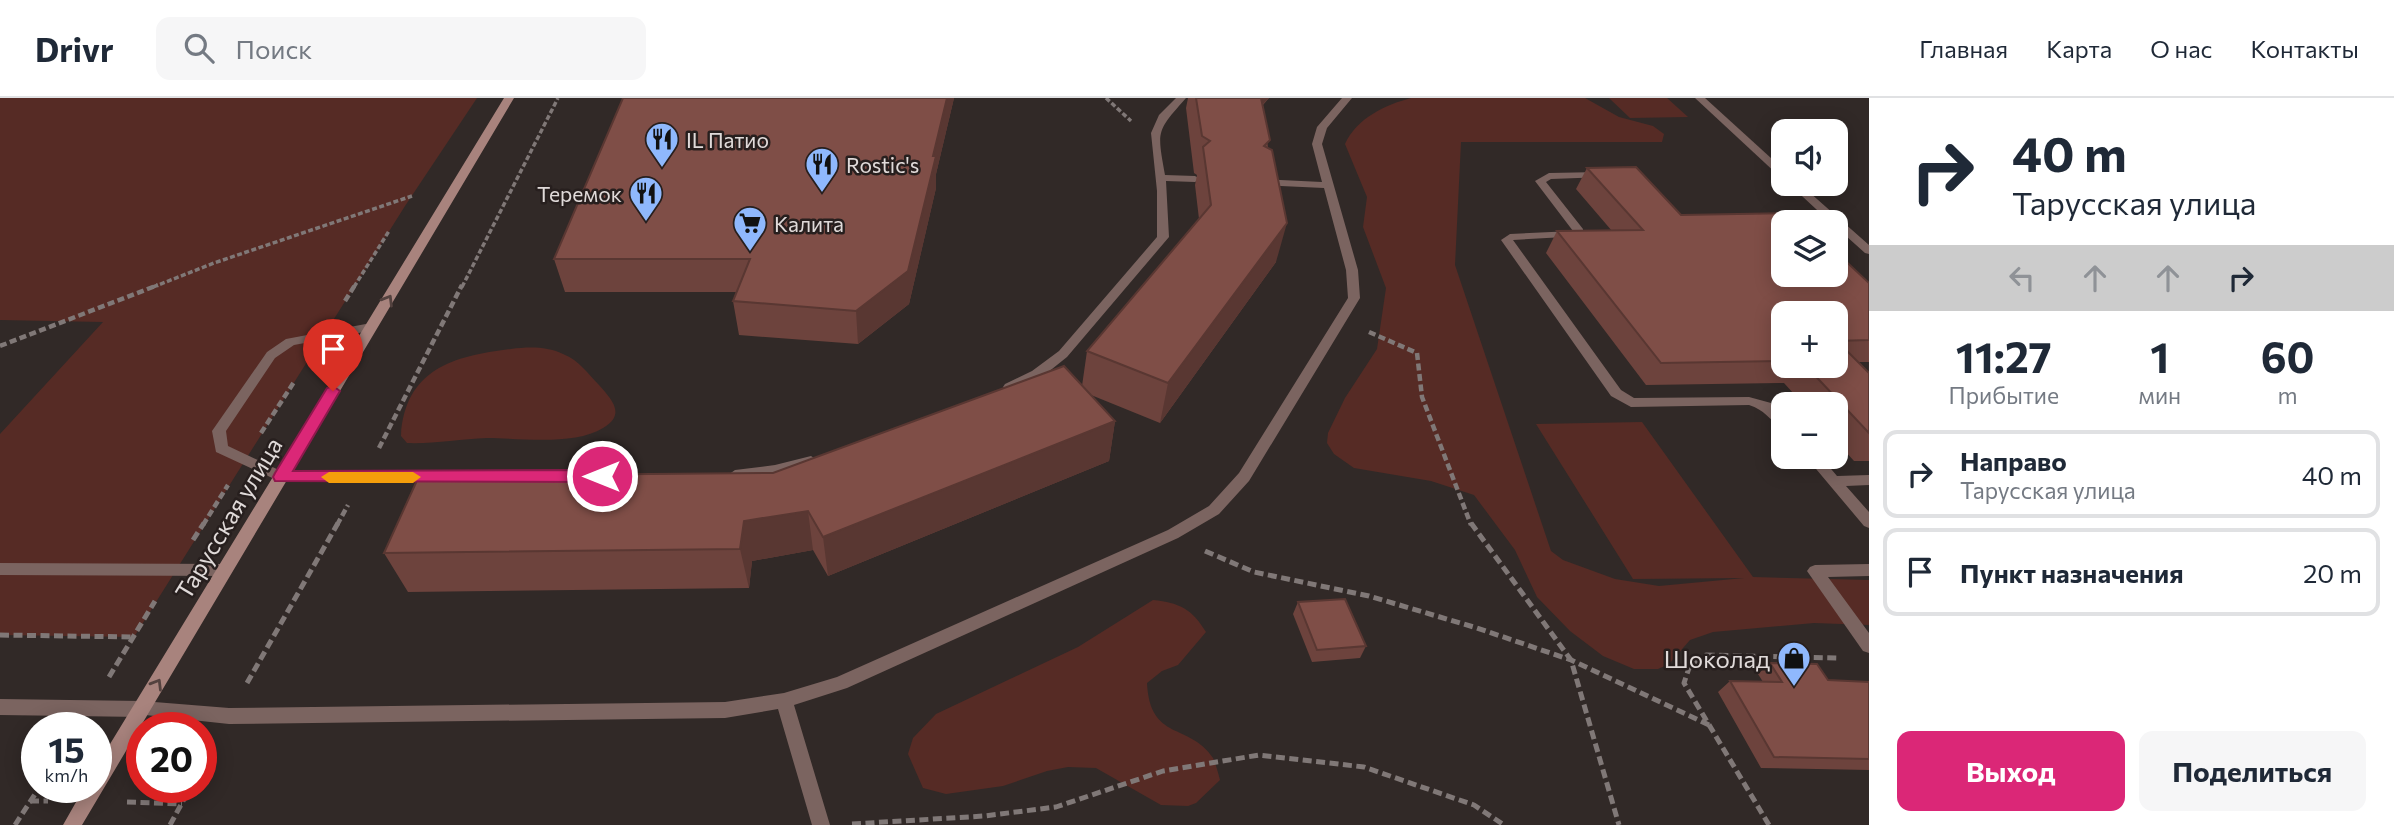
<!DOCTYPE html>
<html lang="ru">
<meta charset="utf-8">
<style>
body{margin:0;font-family:Commissioner,sans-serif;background:#f6f6f7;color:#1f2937;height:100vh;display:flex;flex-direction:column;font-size:26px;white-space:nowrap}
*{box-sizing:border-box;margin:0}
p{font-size:23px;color:#747a83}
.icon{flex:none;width:38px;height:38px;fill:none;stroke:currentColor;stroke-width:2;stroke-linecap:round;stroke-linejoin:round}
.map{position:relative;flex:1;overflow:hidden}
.details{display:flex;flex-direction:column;background:#fff;width:525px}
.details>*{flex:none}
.top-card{background:#fff;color:#1f2937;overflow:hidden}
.buttons{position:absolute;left:1771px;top:21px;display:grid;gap:14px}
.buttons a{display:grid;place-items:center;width:77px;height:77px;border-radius:14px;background:#fff;box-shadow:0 4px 18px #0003;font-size:35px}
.speed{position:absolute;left:21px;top:614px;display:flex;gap:14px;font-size:35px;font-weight:700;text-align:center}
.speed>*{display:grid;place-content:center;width:91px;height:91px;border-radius:50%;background:#fff;box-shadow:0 4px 18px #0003;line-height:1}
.speed small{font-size:18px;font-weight:400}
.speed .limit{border:10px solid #d22;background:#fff;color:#111}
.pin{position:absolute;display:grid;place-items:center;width:60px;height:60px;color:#fff;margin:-72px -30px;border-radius:50% 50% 50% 0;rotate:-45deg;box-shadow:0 0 7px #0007}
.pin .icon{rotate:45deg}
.me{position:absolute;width:77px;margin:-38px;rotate:270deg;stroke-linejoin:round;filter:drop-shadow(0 0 5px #0008)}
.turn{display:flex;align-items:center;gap:24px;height:147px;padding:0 28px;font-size:32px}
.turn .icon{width:91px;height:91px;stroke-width:2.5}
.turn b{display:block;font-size:49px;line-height:60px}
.lanes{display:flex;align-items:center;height:66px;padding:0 28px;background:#0003;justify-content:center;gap:35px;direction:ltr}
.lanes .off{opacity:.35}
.eta{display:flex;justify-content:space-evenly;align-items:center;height:119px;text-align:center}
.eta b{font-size:42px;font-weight:700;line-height:49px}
.primary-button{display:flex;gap:14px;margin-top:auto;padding:14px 28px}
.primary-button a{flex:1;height:80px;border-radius:14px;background:#db2777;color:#fff;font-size:28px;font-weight:700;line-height:80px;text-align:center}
.primary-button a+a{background:#f6f6f7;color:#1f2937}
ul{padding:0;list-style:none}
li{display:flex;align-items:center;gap:21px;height:88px;margin:0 14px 10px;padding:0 14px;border:4px solid #e0e1e3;border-radius:14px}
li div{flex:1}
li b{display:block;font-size:26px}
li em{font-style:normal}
header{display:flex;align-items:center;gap:42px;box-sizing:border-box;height:98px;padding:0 35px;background:#fff;border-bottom:2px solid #e0e1e3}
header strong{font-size:33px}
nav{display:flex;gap:38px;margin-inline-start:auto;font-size:24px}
.search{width:490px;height:63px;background:#f6f6f7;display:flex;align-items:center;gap:18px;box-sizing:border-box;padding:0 24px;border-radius:14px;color:#747a83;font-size:26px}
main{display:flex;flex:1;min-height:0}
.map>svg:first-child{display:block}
</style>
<header>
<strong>Drivr</strong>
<div class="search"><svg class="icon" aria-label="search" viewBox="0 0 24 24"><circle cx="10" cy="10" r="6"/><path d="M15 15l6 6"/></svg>Поиск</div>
<nav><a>Главная</a><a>Карта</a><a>О нас</a><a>Контакты</a></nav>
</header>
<main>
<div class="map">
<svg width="1869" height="727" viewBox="0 0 1869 727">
<rect width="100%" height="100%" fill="#312927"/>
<g fill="#562b25">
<polygon points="0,0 477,0 405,108 134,539 0,537 0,336 103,224 0,222"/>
<path d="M1411,0H1585L1619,19L1653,28L1664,36L1662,44H1461L1455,167L1551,453L1563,462L1615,481L1659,488L1744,480L1633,481L1536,326L1642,324L1753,479L1869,482V527L1814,525L1713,534L1690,542L1669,566L1658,571H1634L1603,558L1570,533L1537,499L1515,452L1474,397L1431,383L1354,370L1334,356L1327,345L1328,335L1345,300L1377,251L1386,190L1363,129L1367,99L1345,46C1357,20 1385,7 1411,0Z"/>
<polygon points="1609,0 1667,0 1688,19 1630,20"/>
<path d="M511,251C528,249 546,248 563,256C580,263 587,275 599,287C611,301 627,316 603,330C574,348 520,340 487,340C460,341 433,346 407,345L401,338C405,271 454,258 511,251Z"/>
<path d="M1153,502C1180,505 1192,511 1206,534L1178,567L1162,573L1147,585C1150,644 1189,624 1213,660C1216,666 1218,675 1220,682L1196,705L1188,708L1161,707L1096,670L1068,669L1047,673L1003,688L946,696L923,690L908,656L913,640L936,616L1078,549Z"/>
</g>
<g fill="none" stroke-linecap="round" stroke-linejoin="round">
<g stroke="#807877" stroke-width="3.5" stroke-dasharray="5 2.5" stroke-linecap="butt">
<polyline points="1106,0 1131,23"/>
<polyline points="153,189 214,165 412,98"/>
<polyline points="354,189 389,133"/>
<polyline points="462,189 558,0"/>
</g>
<g stroke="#807877" stroke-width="4.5" stroke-dasharray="7 3.5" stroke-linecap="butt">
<polyline points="345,203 355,187"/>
<polyline points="1369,234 1417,255 1422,299 1471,427"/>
<polyline points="0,248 158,187"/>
<polyline points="261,335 294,284"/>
<polyline points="379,350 462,187"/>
<polyline points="203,427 228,387"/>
<polyline points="337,427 348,407"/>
</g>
<g stroke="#807877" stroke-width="5" stroke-dasharray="9 4.5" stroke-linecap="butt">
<polyline points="1471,425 1571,562 1619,727"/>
<polyline points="193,442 204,425"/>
<polyline points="1205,453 1254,474 1369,498 1477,530 1571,562 1709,627"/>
<polyline points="0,537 133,539"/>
<polyline points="109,579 155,503"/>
<polyline points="247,585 338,425"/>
<polyline points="201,669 212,648"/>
<polyline points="30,703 48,703"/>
<polyline points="127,704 182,706"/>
<polyline points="852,726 984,718 1056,709 1163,673 1259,657 1364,669 1474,707 1504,727"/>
<polyline points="15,727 39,690"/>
<polyline points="170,727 190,690"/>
<polyline points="1769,727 1684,585 1689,570 1706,557 1837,560"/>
</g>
<g fill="#7b6460" fill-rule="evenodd">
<path d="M1176,0H1186C1156,34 1157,32 1165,77L1195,78L1200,81L1195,84L1166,83L1169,139L1067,259L1042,279L1015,292H1005L1003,289L1005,286L1032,273L1059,253L1157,139V93L1151,35L1159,17Z"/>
<polygon points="1342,0 1352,0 1327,30 1322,46 1358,172 1360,200 1249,383 1219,416 1178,440 847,590 794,607 830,727 812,727 778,611 725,620 229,626 136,616 133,611 136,606 142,603 229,610 725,604 784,595 837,579 1168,432 1209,408 1239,375 1348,200 1346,172 1324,90 1262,87 1257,84 1262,81 1322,84 1312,46 1317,29"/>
<polygon points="1695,0 1705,0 1783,71 1783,79 1779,78"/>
<path d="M1601,74L1605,75V79L1551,81L1546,84L1583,131V138L1513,142L1621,292L1634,300L1749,299L1771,305L1783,316V329C1770,324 1766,312 1749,307L1631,309L1611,298L1501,142L1510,136L1573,133L1535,83L1549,75Z"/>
<polygon points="1789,86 1800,86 1869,147 1869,156 1865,155 1836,129 1836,124 1830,124"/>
<polygon points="371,225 377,229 375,232 294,247 275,260 226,333 228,348 283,374 438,374 445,379 443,383 281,384 216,354 212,333 267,254 286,241"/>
<polygon points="811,358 818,363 816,367 775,377 735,382 728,377 735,372 775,367"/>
<polygon points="1806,359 1821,359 1837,378 1869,377 1869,387 1846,388 1869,414 1869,430 1864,428"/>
<polygon points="0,465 225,466 230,468 233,472 230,476 225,478 0,477"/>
<polygon points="1869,466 1869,478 1828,479 1869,535 1869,555 1863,553 1807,473 1810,469 1815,467"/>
</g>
<polygon fill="#7b6460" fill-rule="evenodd" points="0,601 142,603 148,606 151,611 148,616 142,619 0,617"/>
<polygon fill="#a8837d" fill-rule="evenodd" points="504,0 514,0 82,727 63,727 84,690 96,690 96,669"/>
</g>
<g fill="#6d433d" fill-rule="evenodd">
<polygon points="623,0 954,0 936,76 936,90 909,206 858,246 739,237 733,203 736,194 565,194 554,161"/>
<polygon points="1188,0 1269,0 1263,7 1268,50 1276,164 1160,325 1091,297 1115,323 1109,363 828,478 813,452 752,463 749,490 408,494 384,455 773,375 1082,288 1087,253 1199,121 1195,87 1197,77 1194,75 1186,10"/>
<path d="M1587,70L1681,117L1869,185V264H1858L1869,275V363H1854L1836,343V306H1803L1784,285L1646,287L1546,155L1557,133H1612L1576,91ZM1783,215L1836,268H1783Z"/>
<polygon points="1298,504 1366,548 1360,560 1312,564 1293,516"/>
<polygon points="1770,565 1828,582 1869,584 1869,672 1761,670 1718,594 1730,583 1763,584 1758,576"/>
</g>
<g fill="#593732">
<polygon points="947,0 954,0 936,76 936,90 909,206 858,246 856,213"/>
<polygon points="1254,0 1269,0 1249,20"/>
<polygon points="1287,125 1276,164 1160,325 1168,285"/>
<polygon points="1115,323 1109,363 828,478 823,439"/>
<polygon points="808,413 813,452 752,463 749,490 740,451 744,423"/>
</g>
<g fill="#7f4e47" stroke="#593732" stroke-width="2">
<polygon points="623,0 947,0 933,58 936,58 908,173 856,213 733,203 750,161 554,161"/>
<polygon points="1196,0 1261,0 1270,42 1264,48 1272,52 1287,125 1168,285 1087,253 1211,107 1203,49 1210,43 1202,38"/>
<polygon points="1636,69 1681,117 1794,115 1804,124 1783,124 1783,177 1836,177 1836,154 1869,185 1869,242 1837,243 1869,275 1869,335 1806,268 1836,268 1836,215 1783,215 1783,263 1661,265 1557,133 1643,132 1587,70"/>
<polygon points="1064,268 1115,323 823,439 808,413 744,423 740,451 384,455 419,378 773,375"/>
<polygon points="1345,501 1366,548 1317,552 1298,504"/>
<polygon points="1770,565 1817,566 1828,582 1869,584 1869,661 1774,659 1730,583 1782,584"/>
</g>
<defs><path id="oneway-chevron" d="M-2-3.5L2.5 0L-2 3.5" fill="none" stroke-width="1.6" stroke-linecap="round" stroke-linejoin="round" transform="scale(1.75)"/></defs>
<g stroke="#54423f">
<use href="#oneway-chevron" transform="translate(388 202) rotate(-59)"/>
<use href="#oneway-chevron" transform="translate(157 586) rotate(-59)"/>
</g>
<polygon fill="#db2777" stroke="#8e194d" stroke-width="2" points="333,288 340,293 293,373 602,372 610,378 602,384 275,383 273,379 275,375 327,290"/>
<polygon fill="#f59e0b" points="329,374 413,374 421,379 413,385 329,385 321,379"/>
<defs>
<symbol id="restaurant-pin" viewBox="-11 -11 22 30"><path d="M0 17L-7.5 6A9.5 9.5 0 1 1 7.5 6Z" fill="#8fb8fd" stroke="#271f1e"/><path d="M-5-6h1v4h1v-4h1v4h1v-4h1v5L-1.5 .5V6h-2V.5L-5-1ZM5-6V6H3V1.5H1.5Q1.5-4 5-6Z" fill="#111"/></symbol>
<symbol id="supermarket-pin" viewBox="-11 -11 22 30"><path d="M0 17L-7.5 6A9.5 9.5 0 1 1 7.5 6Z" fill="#8fb8fd" stroke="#271f1e"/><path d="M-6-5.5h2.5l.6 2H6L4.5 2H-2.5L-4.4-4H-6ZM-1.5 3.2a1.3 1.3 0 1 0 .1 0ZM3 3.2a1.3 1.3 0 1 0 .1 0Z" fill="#111"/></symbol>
<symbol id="shop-pin" viewBox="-11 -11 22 30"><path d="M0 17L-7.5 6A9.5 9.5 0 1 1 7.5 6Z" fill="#8fb8fd" stroke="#271f1e"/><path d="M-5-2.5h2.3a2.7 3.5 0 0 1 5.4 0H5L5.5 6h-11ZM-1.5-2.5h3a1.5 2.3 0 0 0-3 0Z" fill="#111"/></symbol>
</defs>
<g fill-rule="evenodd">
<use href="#restaurant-pin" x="643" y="22" width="38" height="52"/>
<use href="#restaurant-pin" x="803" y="47" width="38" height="52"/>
<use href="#restaurant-pin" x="627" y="76" width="38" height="52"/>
<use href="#supermarket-pin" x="731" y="106" width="38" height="52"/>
<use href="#shop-pin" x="1775" y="541" width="38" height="52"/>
</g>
<g text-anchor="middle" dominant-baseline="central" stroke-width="5" stroke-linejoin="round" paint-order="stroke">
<g font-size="21" fill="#e0dad9" stroke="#271f1e" text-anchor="start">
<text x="686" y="41">IL Патио</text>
<text x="846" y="66">Rostic's</text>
<text x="622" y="95" text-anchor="end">Теремок</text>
<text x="774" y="125">Калита</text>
</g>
<g font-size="24" fill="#e0dad9" stroke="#271f1e">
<text transform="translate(228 420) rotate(-59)">Тарусская улица</text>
</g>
<g font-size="24" fill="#e0dad9" stroke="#271f1e" text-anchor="end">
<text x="1770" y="560">Шоколад</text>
</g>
</g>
</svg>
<div class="buttons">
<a><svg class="icon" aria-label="sound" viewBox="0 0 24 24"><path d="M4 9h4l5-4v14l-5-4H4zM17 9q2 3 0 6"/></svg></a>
<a><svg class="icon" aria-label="layers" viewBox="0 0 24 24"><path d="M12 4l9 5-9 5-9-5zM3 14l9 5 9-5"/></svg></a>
<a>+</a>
<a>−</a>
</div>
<div class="speed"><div>15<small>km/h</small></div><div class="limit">20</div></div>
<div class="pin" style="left:333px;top:293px;background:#d93025"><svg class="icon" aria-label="arrive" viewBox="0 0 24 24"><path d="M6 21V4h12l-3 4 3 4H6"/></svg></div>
<svg class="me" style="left:602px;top:378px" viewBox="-20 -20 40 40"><circle r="17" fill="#db2777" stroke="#fff" stroke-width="3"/><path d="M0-11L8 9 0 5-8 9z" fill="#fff"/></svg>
</div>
<section class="details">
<div class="top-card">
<div class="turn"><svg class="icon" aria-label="right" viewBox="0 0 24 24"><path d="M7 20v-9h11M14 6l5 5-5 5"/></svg><div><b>40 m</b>Тарусская улица</div></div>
<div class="lanes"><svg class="icon off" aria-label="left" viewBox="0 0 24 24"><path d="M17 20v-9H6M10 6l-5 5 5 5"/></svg><svg class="icon off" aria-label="ahead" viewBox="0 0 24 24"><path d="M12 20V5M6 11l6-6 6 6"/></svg><svg class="icon off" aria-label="ahead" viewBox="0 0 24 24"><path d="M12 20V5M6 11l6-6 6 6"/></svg><svg class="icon" aria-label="right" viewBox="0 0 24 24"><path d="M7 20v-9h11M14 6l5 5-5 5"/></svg></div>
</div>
<div class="eta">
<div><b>11:27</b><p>Прибытие</p></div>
<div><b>1</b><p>мин</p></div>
<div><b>60</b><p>m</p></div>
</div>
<ul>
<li><svg class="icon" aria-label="right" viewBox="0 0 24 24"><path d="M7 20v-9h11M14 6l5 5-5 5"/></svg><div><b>Направо</b><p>Тарусская улица</p></div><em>40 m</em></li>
<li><svg class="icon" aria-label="arrive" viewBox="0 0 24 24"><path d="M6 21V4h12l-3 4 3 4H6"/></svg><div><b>Пункт назначения</b></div><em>20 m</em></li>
</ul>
<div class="primary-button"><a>Выход</a><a>Поделиться</a></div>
</section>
</main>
